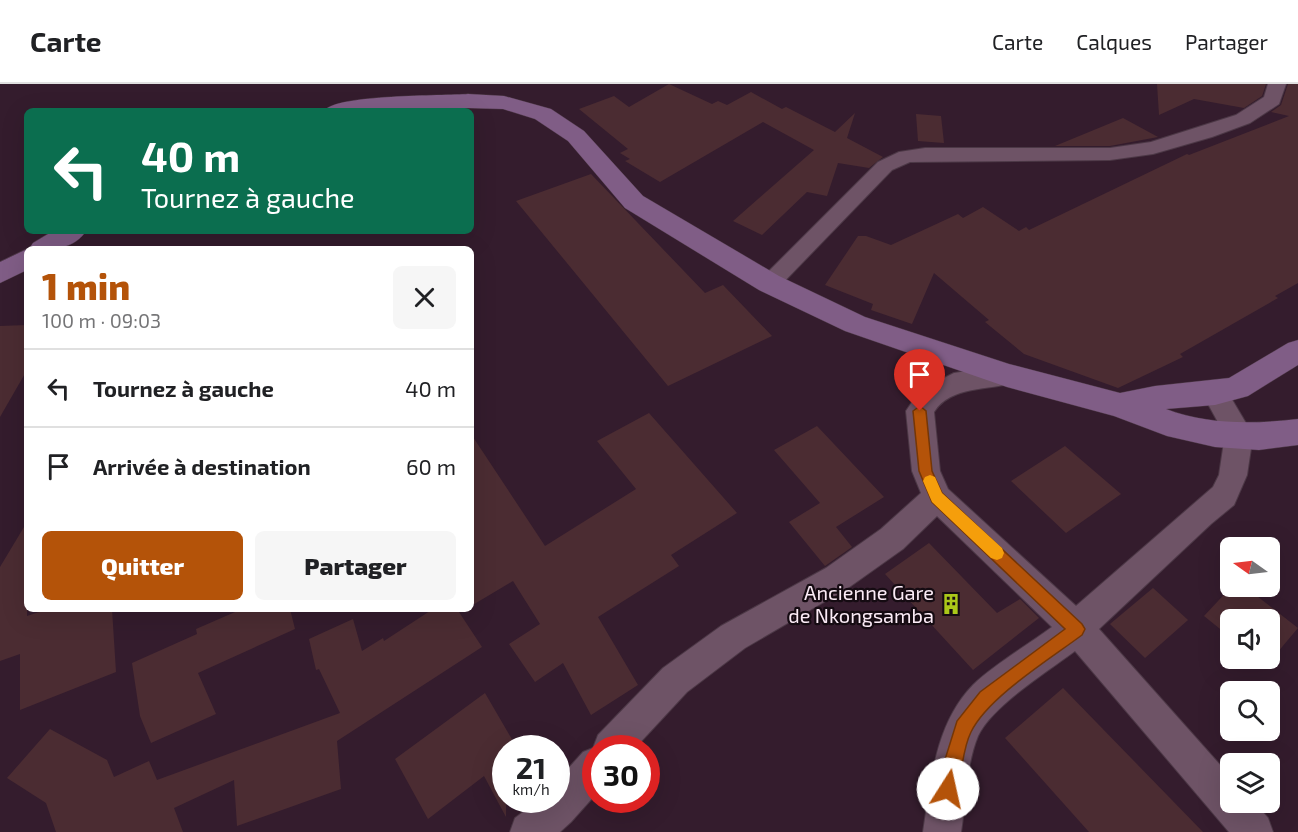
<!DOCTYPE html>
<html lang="fr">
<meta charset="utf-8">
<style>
body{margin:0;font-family:"Exo 2",sans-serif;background:#f6f6f6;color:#202124;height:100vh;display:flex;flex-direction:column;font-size:22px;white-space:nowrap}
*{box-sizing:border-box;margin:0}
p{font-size:20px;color:#757577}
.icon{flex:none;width:33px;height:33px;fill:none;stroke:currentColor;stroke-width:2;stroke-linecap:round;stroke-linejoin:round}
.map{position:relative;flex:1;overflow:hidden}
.drawer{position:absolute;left:24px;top:162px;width:450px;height:366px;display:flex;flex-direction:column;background:#fff;border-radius:9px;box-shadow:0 6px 24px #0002}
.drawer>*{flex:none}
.guide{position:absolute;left:24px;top:24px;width:450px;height:126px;border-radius:9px;box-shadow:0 6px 24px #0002;background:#0b6e4f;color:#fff;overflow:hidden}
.needle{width:39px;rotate:284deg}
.tools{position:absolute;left:1220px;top:453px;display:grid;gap:12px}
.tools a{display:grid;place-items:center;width:60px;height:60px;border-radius:9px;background:#fff;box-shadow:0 6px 24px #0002;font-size:30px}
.speed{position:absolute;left:492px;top:651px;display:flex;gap:12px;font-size:30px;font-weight:700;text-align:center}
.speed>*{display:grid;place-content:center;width:78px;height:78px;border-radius:50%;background:#fff;box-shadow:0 6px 24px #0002;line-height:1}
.speed small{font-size:15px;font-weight:400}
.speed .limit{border:9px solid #d22;background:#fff;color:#111}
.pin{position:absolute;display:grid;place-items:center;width:51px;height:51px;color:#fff;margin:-62px -26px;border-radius:50% 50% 50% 0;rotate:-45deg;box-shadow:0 0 6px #0007}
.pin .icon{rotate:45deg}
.me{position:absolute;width:66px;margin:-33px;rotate:10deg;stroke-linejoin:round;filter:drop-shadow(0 0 4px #0008)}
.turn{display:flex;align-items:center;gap:21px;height:126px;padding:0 18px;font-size:27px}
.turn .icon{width:78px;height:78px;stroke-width:2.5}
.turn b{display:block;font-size:42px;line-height:51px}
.round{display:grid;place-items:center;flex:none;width:63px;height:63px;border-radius:9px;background:#f6f6f6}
.headline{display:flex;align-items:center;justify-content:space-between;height:102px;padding:0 18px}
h1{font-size:36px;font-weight:800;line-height:45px;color:#b45309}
.cta{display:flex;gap:12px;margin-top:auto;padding:12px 18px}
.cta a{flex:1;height:69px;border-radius:9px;background:#b45309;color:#fff;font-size:24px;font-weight:800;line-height:69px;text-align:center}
.cta a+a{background:#f6f6f6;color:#202124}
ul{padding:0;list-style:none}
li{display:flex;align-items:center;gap:18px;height:78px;padding:0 18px;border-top:2px solid #e0e0e0}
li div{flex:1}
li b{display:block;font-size:22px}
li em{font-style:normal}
header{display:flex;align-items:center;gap:36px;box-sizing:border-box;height:84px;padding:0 30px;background:#fff;border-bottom:2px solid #e0e0e0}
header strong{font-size:28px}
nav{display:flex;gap:33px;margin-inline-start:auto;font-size:21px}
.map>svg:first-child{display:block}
</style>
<header>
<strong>Carte</strong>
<nav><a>Carte</a><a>Calques</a><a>Partager</a></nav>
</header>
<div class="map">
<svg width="1298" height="748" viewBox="0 0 1298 748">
<rect width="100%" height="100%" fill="#341c2d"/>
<g fill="#4b2c32">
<polygon points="669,0 712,20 718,17 727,21 751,8 782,25 786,23 835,48 855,29 847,54 883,73 869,84 838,79 827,112 807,108 762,151 733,137 814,66 763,38 660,98 625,77 630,75 620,69 628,65 579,25 614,12 629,23"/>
<polygon points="1157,0 1266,0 1262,12 1244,24 1194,15 1159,31"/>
<polygon points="1288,0 1298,0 1298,199 1275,212 1278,214 1180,270 1183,273 1118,304 1024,270 985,238 989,236 934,189 912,240 871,226 873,220 825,201 858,152 866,152 891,161 958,130 963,134 983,123 1019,147 1026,143 1029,146 1187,70 1189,71 1289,32 1271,28 1281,21"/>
<polygon points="916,30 941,32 944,59 918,57"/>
<polygon points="1123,34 1158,53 1110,62 1055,62"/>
<polygon points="591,90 705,209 723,201 772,252 668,302 516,117"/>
<polygon points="27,241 27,286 0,333 0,242"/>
<polygon points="649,329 737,429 671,471 679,482 598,533 638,601 591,631 563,579 535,598 509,560 540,540 513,497 471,522 471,350 545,462 636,405 597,357"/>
<polygon points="817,342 884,413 836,443 852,463 825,482 789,438 820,419 774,366"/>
<polygon points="1065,362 1121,410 1066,449 1011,397"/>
<polygon points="27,438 27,532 48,525 112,525 116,588 20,626 20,570 0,577 0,483"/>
<polygon points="929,459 997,529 1020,515 1039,534 973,586 885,490"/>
<polygon points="1232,502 1244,502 1298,544 1266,582 1256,574 1269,574 1269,536 1230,536 1230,553 1204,532"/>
<polygon points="1153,504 1188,536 1145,574 1110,540"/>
<polygon points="242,525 290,525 295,545 198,589 216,630 151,659 140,632 132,579 197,550 196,545"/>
<polygon points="433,525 457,525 482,563 337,657 341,705 237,742 234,696 174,724 183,748 56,748 46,719 7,694 50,645 107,676 114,693 149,677 157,696 340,629 319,585 316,586 309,555 353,535 362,567 383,554 384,557"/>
<polygon points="1063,604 1203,748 1089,748 1005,654"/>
<polygon points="485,609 517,664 506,664 506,733 484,692 428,735 395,675"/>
</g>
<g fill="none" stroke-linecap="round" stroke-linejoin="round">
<defs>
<g id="street">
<polygon points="1268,0 1286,0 1279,20 1250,39 1212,53 1153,70 1110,76 910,78 892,86 777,205 769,207 761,205 757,199 878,78 899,68 925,64 1110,64 1151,58 1236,31 1264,13"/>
<path d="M1007,281L1016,284L1020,291L1016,298C989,307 951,301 934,328L940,387L948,405L1076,522L1213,403L1219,391L1225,351L1202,309L1206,302L1215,299L1224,302L1253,351L1247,391L1234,421L1211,440L1099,545L1230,692V718H1254L1268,734L1273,748H1229L1075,567C1047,588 992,622 978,652C966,681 966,718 961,748H923C931,697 935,640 973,601C992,582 1029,560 1052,543L937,432L903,465L848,504L745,564L687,608L635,664H596V710L571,738L560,748H510L515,734L539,716H556V698L583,668L593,664L598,651L663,584L721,542L826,484L881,445L921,409L912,387L906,327L920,306L954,289Z"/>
</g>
<g id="secondary">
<path d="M468,10L504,12L551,25L584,47L643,112L779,192L865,233L1009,280L1120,309L1155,302L1229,294L1288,259L1298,256V281L1248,312L1215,321L1166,325C1208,341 1254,340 1298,335V361L1259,366L1215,363L1167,352L1114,332L1007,303L845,247L759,206L625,124L568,57L535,35L503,25L468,24L324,27C336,10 443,12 468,10Z"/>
<path d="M53,147H86C73,167 50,165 29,165L33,159Z"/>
<polygon points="27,165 27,186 0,199 0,178"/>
</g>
</defs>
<use href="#street" stroke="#4c3846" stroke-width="2"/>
<use href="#secondary" stroke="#4c3846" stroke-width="1"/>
<use href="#street" fill="#6e5366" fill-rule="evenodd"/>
<use href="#secondary" fill="#805d86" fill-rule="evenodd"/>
</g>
<path fill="#b45309" stroke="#753606" stroke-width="1.5" d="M920,322L926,327L932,387L942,409L1082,540L1085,545L1082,551C1050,575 988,613 971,648C961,668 963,692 955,712L948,714L942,712L939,705L943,682L957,637L980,608L1065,545L932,418L919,387L913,327Z"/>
<polygon fill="#f59e0b" points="930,391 935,393 942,409 1002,464 1004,469 1002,474 997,476 991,474 932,418 923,397 925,393"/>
<defs>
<symbol id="building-bare" viewBox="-9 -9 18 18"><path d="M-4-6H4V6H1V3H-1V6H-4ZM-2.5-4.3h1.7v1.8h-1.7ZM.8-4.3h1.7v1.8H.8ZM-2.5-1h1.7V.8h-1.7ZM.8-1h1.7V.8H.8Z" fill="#aac719" stroke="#150b12" stroke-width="2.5" paint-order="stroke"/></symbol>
</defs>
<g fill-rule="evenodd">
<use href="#building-bare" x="936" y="505" width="30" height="30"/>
</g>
<g text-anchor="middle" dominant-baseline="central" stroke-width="4.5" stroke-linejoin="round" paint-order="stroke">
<g font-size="20" fill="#fbebf6" stroke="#150b12" text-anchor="end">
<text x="934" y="508">Ancienne Gare<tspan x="934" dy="23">de Nkongsamba</tspan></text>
</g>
</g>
</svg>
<div class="tools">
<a><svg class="needle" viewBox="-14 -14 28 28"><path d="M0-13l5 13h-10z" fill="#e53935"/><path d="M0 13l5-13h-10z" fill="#757577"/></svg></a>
<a><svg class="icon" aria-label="sound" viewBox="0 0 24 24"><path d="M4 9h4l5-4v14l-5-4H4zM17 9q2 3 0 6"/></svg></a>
<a><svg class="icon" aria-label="search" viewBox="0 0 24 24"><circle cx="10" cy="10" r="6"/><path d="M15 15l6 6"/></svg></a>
<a><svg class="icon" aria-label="layers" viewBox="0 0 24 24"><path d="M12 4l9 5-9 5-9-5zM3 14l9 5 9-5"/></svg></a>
</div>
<div class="speed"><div>21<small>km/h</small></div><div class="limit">30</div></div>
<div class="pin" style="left:920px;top:327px;background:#d93025"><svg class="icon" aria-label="arrive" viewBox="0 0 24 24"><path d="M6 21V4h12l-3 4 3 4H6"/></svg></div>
<svg class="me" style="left:948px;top:705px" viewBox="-20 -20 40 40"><circle r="19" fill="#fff"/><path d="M0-13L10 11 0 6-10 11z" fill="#b45309"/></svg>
<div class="guide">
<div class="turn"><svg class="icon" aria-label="left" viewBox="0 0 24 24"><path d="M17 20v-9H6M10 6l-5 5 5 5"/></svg><div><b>40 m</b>Tournez à gauche</div></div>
</div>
<section class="drawer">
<div class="headline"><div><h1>1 min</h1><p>100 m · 09:03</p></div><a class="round"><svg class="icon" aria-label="close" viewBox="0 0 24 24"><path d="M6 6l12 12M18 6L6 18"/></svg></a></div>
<ul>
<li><svg class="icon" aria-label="left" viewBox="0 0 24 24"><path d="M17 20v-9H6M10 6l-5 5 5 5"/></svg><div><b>Tournez à gauche</b></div><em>40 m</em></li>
<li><svg class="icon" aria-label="arrive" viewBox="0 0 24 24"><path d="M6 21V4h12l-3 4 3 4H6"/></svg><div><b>Arrivée à destination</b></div><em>60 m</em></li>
</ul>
<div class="cta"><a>Quitter</a><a>Partager</a></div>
</section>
</div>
